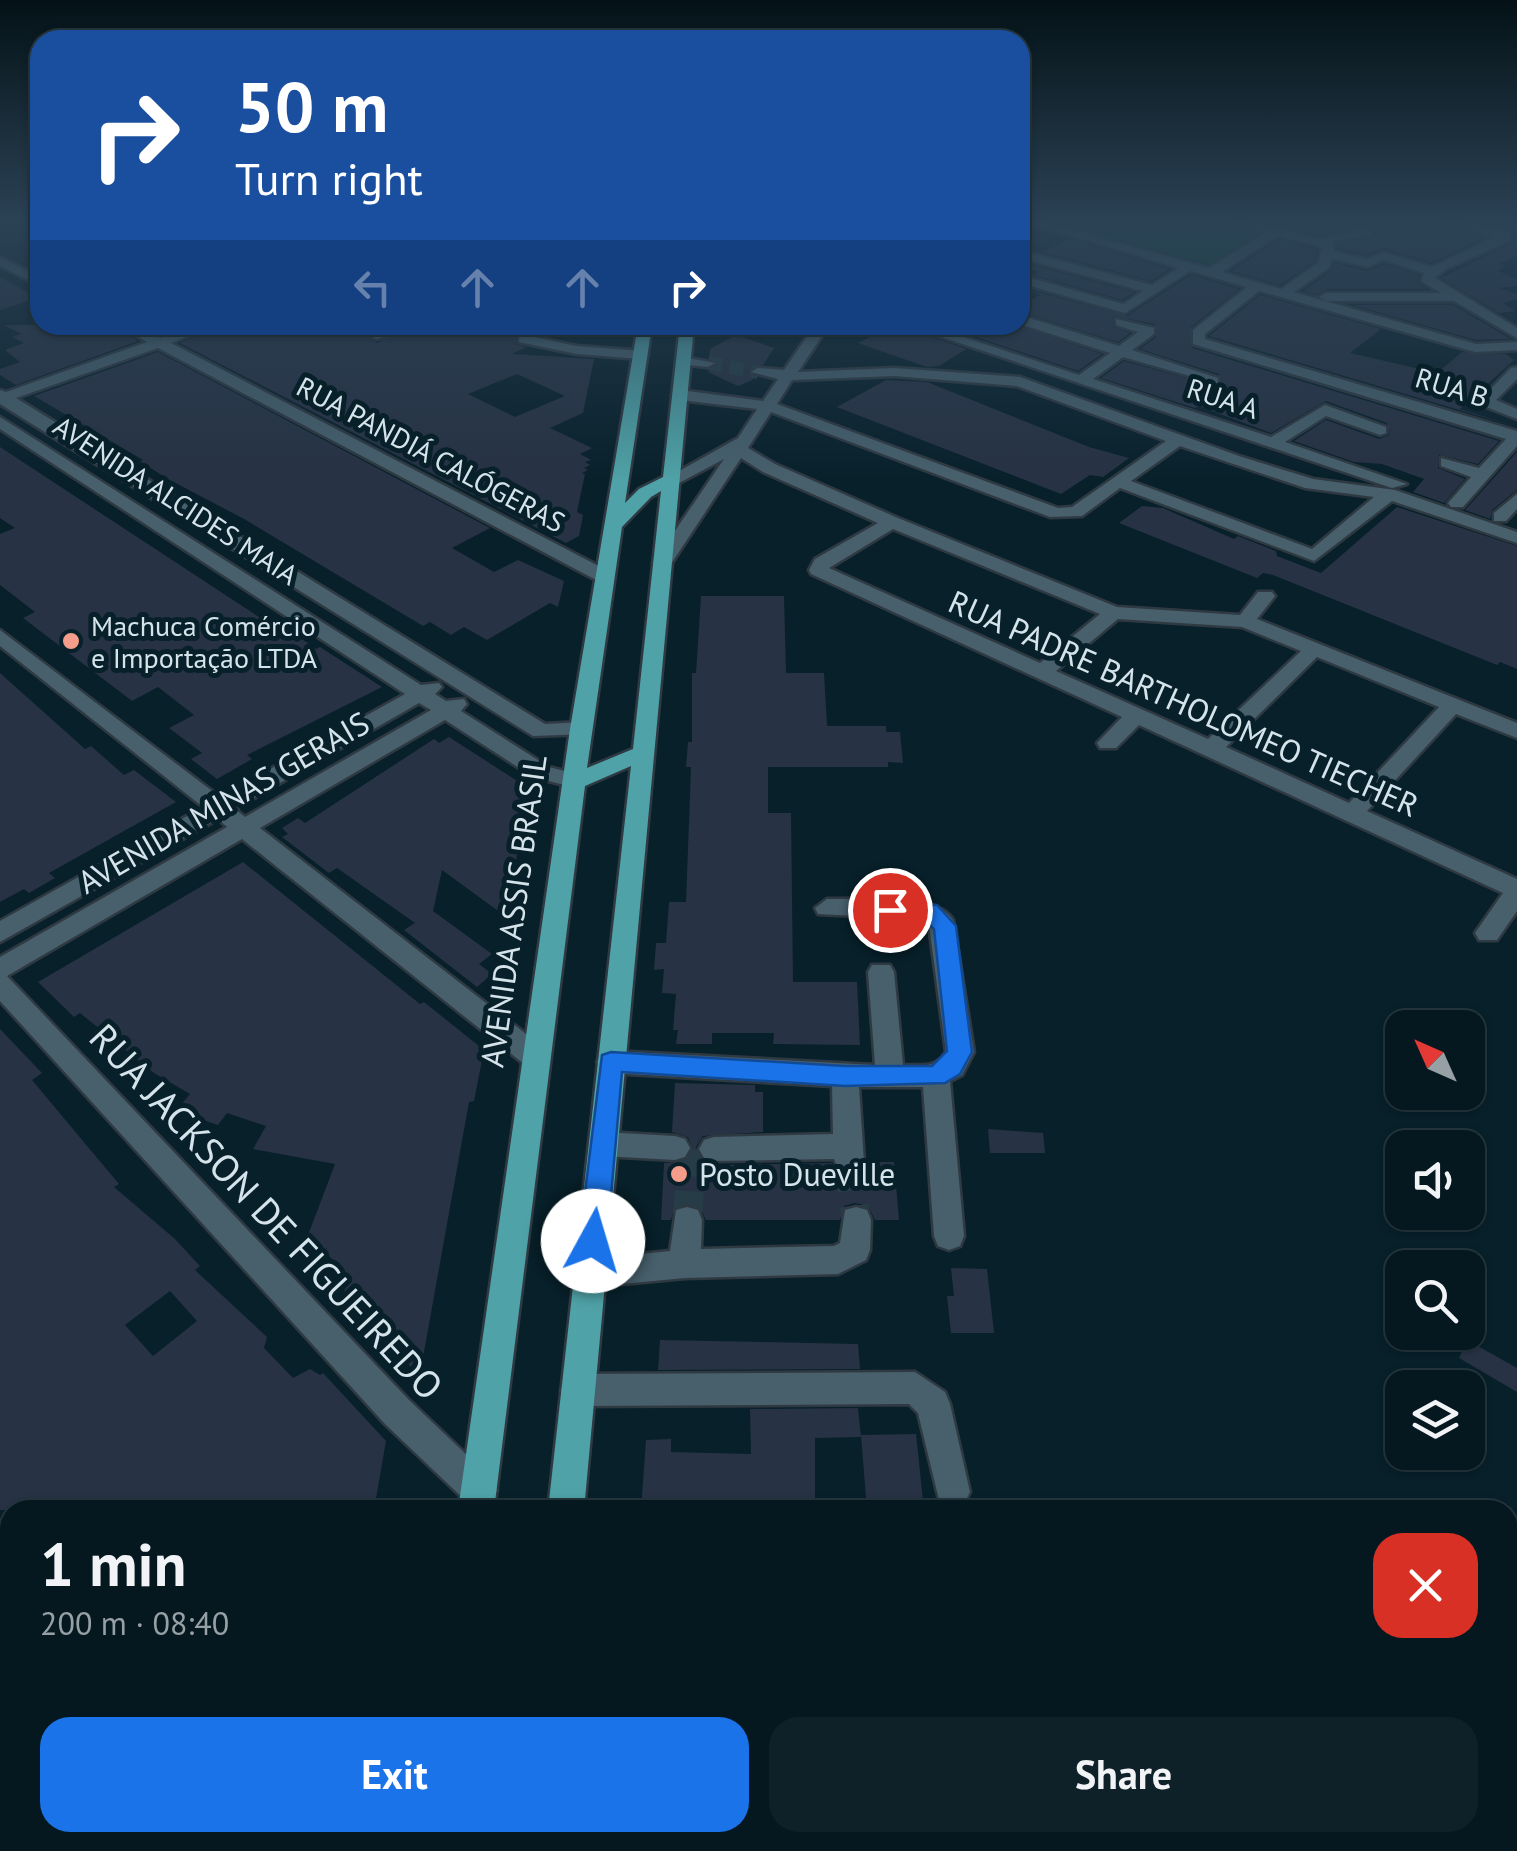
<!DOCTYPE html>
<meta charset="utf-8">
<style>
body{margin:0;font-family:"PT Sans",sans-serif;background:#0e2129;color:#f1f3f6;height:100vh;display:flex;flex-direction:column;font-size:38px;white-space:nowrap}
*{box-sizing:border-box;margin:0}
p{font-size:32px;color:#97a0a5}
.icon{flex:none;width:55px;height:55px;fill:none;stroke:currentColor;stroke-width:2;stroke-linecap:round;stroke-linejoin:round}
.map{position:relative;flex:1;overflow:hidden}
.details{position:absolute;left:0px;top:1500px;width:1518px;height:352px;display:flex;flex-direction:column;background:#051820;border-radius:30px 30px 0 0;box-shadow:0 2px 8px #0004,0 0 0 2px #26373e}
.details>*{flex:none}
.hud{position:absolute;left:30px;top:30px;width:1000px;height:305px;border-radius:30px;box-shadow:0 2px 8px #0004,0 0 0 2px #26373e;background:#1a4fa0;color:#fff;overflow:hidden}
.needle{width:65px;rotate:315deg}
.buttons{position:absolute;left:1385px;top:1010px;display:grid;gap:20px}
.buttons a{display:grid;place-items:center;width:100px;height:100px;border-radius:20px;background:#051820;box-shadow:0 2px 8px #0004,0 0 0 2px #26373e;font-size:50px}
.pin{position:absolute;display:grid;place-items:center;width:85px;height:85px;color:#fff;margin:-42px;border:5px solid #fff;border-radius:50%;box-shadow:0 2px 10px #0007}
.me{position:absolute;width:110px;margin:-55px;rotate:6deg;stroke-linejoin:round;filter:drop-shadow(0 0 8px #0008)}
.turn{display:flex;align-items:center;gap:35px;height:210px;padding:0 40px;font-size:45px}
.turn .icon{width:130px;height:130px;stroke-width:2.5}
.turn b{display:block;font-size:70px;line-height:85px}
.lanes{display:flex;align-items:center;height:95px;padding:0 40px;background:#0003;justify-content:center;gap:50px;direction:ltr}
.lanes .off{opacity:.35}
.round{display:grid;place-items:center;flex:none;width:105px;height:105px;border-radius:30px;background:#0e2129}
.summary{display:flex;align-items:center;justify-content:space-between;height:170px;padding:0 40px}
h1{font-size:60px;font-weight:800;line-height:75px}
.action{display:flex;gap:20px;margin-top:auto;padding:20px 40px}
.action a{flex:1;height:115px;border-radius:30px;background:#1a73e8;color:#fff;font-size:40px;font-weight:800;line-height:115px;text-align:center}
.action a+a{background:#0e2129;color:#f1f3f6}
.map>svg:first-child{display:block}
</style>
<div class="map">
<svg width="1517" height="1851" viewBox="0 0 1517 1851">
<rect width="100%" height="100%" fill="#07202a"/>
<polygon fill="#084730" points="1049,222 1221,222 1269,234 1218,267"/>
<g fill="#273244" fill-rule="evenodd">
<polygon points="1303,222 1436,222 1483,238 1432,263 1384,248 1367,255 1338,248 1338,244 1373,237 1376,231 1368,225 1319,235 1292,228"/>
<polygon points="1479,222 1517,222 1517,255 1499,264 1505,266 1498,271 1517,279 1517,286 1499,288 1517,294 1517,299 1503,303 1515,311 1499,313 1441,278 1514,242 1511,229"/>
<polygon points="1070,239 1169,269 1151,281 1042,252"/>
<polygon points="1279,240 1317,250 1315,261 1280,285 1231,271"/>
<polygon points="1334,263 1367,271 1384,264 1419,275 1417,282 1427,289 1326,289 1316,295 1303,291 1331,271"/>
<polygon points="1032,265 1134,292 1122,300 1034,275 1039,272 1026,268"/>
<polygon points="1191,275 1239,289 1191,327 1192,348 1499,441 1478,464 1439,455 1438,468 1465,479 1444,503 1413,492 1424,479 1382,464 1354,462 1294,441 1326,420 1379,439 1389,435 1387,423 1326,401 1271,433 1199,406 1195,408 1101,378 1124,361 1220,387 1219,374 1140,349 1156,337 1155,324 1114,316 1113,327 1130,333 1118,342 1020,312 1020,305 1041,295 1026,289 1127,316"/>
<polygon points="0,277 38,298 0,310"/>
<polygon points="1260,295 1381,329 1350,353 1437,373 1462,352 1506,354 1514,360 1460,409 1517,427 1209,336"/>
<polygon points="1352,305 1453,305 1511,339 1476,340"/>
<polygon points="4,325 114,325 138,341 16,385 0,375 0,369 20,362 5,350 24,343 12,337 21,334"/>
<path d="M220,325H349L377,343L392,335L378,325H572L549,336L518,332L516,344L526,347L512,354L594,359L583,413L550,428L592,448L580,454L591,460L585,462L590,465L584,468L588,470L582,473L585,474L577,512L583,515L579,536L566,543L180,343ZM517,374L565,396L515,417L468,394Z"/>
<polygon points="894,325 899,325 966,349 939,366 927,367 858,343"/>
<polygon points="940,325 1017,325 1102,354 1078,371"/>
<polygon points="736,335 774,348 763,365 747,371 755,377 752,380 738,386 708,372 719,364 709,358 710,349"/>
<polygon points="158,352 490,528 452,548 494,572 518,560 564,581 558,607 550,603 487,640 464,627 451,635 430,622 423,626 244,519 166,478 140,461 143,460 34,396"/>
<polygon points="886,380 927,382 1089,447 1129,458 1103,477 1090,475 1061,494 837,407"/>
<polygon points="0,447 297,642 302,639 316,649 320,647 382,687 247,755 252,759 217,779 191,759 202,753 169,728 194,715 158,687 132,701 23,618 35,612 0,585 0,534 15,528 0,518"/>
<polygon points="1517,452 1517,490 1492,510 1490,519 1465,510"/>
<polygon points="1142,506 1163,508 1234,539 1238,536 1276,551 1277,556 1321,573 1397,507 1517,546 1517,669 1500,662 1497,665 1273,575 1263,573 1257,578 1119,523"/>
<polygon points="701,596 784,596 786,673 824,673 827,726 886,726 886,732 900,732 903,763 888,762 888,767 768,767 768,813 791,813 793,982 857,982 860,1045 773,1044 774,1033 712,1033 712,1044 676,1044 678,1030 673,1030 676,994 662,993 664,969 654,970 656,943 666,943 669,902 686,902 691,767 686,767 688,742 692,742 692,673 696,673"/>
<polygon points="0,673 85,749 91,746 124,775 134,770 176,802 49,873 55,878 29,893 24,889 0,902"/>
<polygon points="449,737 530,789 505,916 442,870 433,911 492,954 479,964 492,974 477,987 404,930 415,923 337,868 329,873 282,837 288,834 282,828 298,818 305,823 434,739 439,743"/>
<polygon points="243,862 420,1004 424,1002 484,1050 474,1101 469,1102 422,1363 411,1367 342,1301 348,1275 308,1235 335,1164 253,1149 266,1126 227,1113 218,1125 191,1116 193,1114 180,1106 190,1094 154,1073 80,1013 74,1017 38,982"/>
<path d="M0,1029L42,1073L32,1080L119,1184L114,1187L175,1239L200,1266L195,1270L267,1337L264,1348L293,1378L310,1369L320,1375L323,1373L386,1441L374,1510H0ZM170,1291L197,1321L153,1356L125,1325Z"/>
<polygon points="675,1083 755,1085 755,1092 763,1092 763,1132 703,1136 696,1147 703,1162 714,1165 832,1163 838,1174 848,1178 860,1174 868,1162 894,1162 899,1220 875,1220 868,1206 855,1203 844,1206 840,1220 706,1220 699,1206 686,1203 675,1206 671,1220 661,1220 664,1163 686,1161 693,1150 688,1137 672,1132"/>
<polygon points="988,1129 1043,1133 1045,1153 990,1153"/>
<polygon points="951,1268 987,1269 994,1333 951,1333 947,1296 954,1296"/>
<polygon points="660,1340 858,1344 860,1369 658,1370"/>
<polygon points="1467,1340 1517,1368 1517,1392 1459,1358"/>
<polygon points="858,1408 861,1437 815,1438 815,1510 641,1510 646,1440 671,1439 671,1452 751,1454 750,1409"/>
<polygon points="916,1434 924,1510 867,1510 861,1435"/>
</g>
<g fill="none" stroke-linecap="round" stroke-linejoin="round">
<polyline stroke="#263d47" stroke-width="14" stroke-dasharray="14 8" stroke-linecap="butt" points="708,363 758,372"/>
<g stroke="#263d47" stroke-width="29" stroke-dasharray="29 15" stroke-linecap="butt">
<polyline points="849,1162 856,1220"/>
<polyline points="687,1220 693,1149"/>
</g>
<defs>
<g id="minor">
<path d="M1025,222H1045L1209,268L1265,233L1230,222H1251L1319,239L1366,228L1372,232L1370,235L1331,242L1335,245L1334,251L1367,259L1383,252L1432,267L1493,237L1440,222H1462L1510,233L1511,240L1446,269L1435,278L1517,328V338L1454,301H1326L1319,297L1326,293H1441L1421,281L1424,273L1384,260L1368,267L1332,259L1329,268L1294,292L1476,344L1517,342V350L1475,352L1259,291L1205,334V339L1517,431V446L1463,507H1451L1448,503L1471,477L1441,466V458L1479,468L1506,439L1193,344V330L1247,287L1190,271L1125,313L1020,283V275L1123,304L1143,291L1020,258V250L1152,285L1178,268ZM1278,236L1322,247L1318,263L1281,289L1222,272Z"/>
<polygon points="0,257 40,277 40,286 0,266"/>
<polygon points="1020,315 1119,346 1138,332 1116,325 1116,319 1154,328 1154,334 1132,350 1218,378 1218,384 1123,357 1093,379 1271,437 1325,405 1386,427 1386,433 1380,435 1326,416 1285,442 1407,484 1392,488 906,325 927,325 1079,375 1110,353 1020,324"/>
<polygon points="118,325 136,325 160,338 195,325 216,325 171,343 612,573 612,581 598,581 158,348 16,398 545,724 581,722 592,729 589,734 533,736 0,404 0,390 6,392 147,342"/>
<polygon points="353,325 371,325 388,336 376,339"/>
<path d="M815,325H829L798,372L894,368L1020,377L1242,457L1313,479L1395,490L1517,532V543L1392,501L1314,561L1120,488L1082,516L1050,517L771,412L748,448L775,464L898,518L1117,607L1240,615L1258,592H1272L1275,596L1257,619L1517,723V738L1456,714L1367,811L1517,879V911L1497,940H1479L1475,933L1503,893L1139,725L1116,748H1100L1097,743L1122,717L811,574L809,570L815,559L878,523L763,472L741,458L669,567H655L653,563L724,459L679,483L665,479L738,438L757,409L680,400L672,395L680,390L763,401L778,379L751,372L758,368L784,370ZM894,376L1017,386L1166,441L1072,507L1058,508L777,404L792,380ZM1180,446L1305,488L1374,497L1312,549L1131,481ZM893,529L1100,614L1040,663L829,568ZM1118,619L1242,627L1301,651L1208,739L1056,671ZM1317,657L1439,707L1349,803L1226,747Z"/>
<polygon points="524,335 577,346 641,351 648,355 641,359 577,354 519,342 519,336"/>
<polygon points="683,357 715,363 708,367 678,364 678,358"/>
<polygon points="1517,367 1517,379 1496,400 1517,409 1517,419 1481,405 1481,399 1511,368"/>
<path d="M0,417L421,685L439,683L442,687L435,694L446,701L464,699L467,704L461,711L549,767L584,776L587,781L576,788L533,777L445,720L260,828L544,1048L548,1056L544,1064L534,1067L524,1064L242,839L7,976L409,1400L491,1478L497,1490L491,1502L479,1508L467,1502L385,1424L0,1001V957L227,827L218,819L0,942V921L203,807L0,646V630L220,797L405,694L0,429ZM419,703L431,710L245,817L235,809Z"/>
<polygon points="1517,494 1517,509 1506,521 1494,521 1494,513"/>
<path d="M827,899C859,900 935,891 953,920L974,1052L962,1075L950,1081L964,1236L960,1246L949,1250L938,1246L934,1236L923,1087H859L864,1162L859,1171L849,1175L839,1171L834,1159L714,1161L704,1158L699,1149L704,1140L714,1137L833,1134L832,1086L611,1073L601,1070L597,1062L601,1054L611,1051L875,1065L868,972L872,965H890L894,972L903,1065C920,1065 937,1069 946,1052L929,925L917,919L818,914L815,908Z"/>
<polygon points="603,1132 675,1136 685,1139 690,1148 685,1157 675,1160 603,1156 593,1153 589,1144 593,1135"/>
<polygon points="687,1207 698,1210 702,1220 701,1249 834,1246 840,1243 845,1210 856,1207 867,1210 871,1220 870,1250 866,1260 838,1274 685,1278 590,1287 579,1283 574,1273 579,1263 590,1259 670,1251 676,1210"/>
<polygon points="915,1372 945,1392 950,1404 970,1492 964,1504 952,1510 940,1504 918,1413 909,1404 578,1406 566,1402 561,1390 566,1378 578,1374"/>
<polygon points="0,1618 10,1622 10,1671 0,1667"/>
<polygon points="116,1842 159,1842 163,1851 120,1851"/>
</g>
<g id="major">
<path d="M638,325H652L625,503L639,489L663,477L680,325H694L584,1510H548L631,766L585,786L494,1510H458L570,729ZM661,491L633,749L587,768L622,527L651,497Z"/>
<polygon points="404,1842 446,1842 444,1851 402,1851"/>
<rect x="512" y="1842" width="42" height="9"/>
</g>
</defs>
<use href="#minor" stroke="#2f3942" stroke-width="5"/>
<use href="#major" stroke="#2f3942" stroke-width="5"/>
<use href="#minor" fill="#47606c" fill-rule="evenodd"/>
<use href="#major" fill="#4fa2a7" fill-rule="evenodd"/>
</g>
<linearGradient id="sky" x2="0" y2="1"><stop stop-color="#041217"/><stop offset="0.46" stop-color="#2b4255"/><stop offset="1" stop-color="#2b4255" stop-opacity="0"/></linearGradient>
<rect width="1517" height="481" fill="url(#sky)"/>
<polygon fill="#1a73e8" stroke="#114b97" stroke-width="2.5" points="890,902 937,905 956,926 972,1052 960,1074 945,1083 845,1086 622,1072 607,1241 603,1250 593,1253 583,1250 579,1241 602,1055 611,1052 845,1066 932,1066 947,1051 934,929 923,919 882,915 878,910 882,904"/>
<g fill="#f49d8b" stroke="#07202a" stroke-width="4">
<circle cx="71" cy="641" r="10"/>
<circle cx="679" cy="1174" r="10"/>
</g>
<g text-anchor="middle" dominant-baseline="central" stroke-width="10" stroke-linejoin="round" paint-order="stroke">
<g font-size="28" fill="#d5e3ea" stroke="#07202a">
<text transform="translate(1452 387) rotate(17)">RUA B</text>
<text transform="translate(1223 398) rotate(18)">RUA A</text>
<text transform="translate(431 454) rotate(28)">RUA PANDIÁ CALÓGERAS</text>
<text transform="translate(176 500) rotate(33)">AVENIDA ALCIDES MAIA</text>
</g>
<g font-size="28" fill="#d5e3ea" stroke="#07202a" text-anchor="start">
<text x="91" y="625">Machuca Comércio<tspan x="91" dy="32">e Importação LTDA</tspan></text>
</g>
<g font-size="32" fill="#d5e3ea" stroke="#07202a">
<text transform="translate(1184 703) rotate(24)">RUA PADRE BARTHOLOMEO TIECHER</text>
<text transform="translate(223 802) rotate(-30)">AVENIDA MINAS GERAIS</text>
<text transform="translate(513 911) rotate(-82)">AVENIDA ASSIS BRASIL</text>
</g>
<g font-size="32" fill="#d5e3ea" stroke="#07202a" text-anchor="start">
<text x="699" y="1174">Posto Dueville</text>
</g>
<g font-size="38" fill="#d5e3ea" stroke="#07202a">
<text transform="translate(267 1211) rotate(47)">RUA JACKSON DE FIGUEIREDO</text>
</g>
</g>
</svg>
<div class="buttons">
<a><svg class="needle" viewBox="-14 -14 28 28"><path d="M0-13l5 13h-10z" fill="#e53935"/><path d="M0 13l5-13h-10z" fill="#97a0a5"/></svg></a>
<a><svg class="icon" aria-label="sound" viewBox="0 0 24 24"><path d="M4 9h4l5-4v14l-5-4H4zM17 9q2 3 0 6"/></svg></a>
<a><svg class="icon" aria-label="search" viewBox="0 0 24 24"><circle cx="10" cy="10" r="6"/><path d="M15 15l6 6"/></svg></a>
<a><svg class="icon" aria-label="layers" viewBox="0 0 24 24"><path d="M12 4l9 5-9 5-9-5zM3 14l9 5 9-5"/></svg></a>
</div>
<div class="pin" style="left:890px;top:910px;background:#d93025"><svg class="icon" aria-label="arrive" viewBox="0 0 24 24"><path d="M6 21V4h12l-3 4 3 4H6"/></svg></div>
<svg class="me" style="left:593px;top:1241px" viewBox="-20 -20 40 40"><circle r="19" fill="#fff"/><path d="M0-13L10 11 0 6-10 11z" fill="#1a73e8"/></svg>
<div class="hud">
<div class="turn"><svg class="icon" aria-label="right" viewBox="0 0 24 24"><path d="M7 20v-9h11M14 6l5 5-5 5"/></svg><div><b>50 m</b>Turn right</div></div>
<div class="lanes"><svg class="icon off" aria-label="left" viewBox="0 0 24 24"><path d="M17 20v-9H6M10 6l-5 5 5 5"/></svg><svg class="icon off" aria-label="ahead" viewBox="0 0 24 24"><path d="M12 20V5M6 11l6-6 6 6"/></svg><svg class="icon off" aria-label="ahead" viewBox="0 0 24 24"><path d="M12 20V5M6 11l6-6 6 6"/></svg><svg class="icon" aria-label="right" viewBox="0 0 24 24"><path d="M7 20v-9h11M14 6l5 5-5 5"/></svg></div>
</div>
<section class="details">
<div class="summary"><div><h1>1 min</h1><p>200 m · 08:40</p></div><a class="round" style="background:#d93025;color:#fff"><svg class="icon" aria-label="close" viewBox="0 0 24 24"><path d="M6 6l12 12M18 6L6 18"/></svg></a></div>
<div class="action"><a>Exit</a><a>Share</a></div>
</section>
</div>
